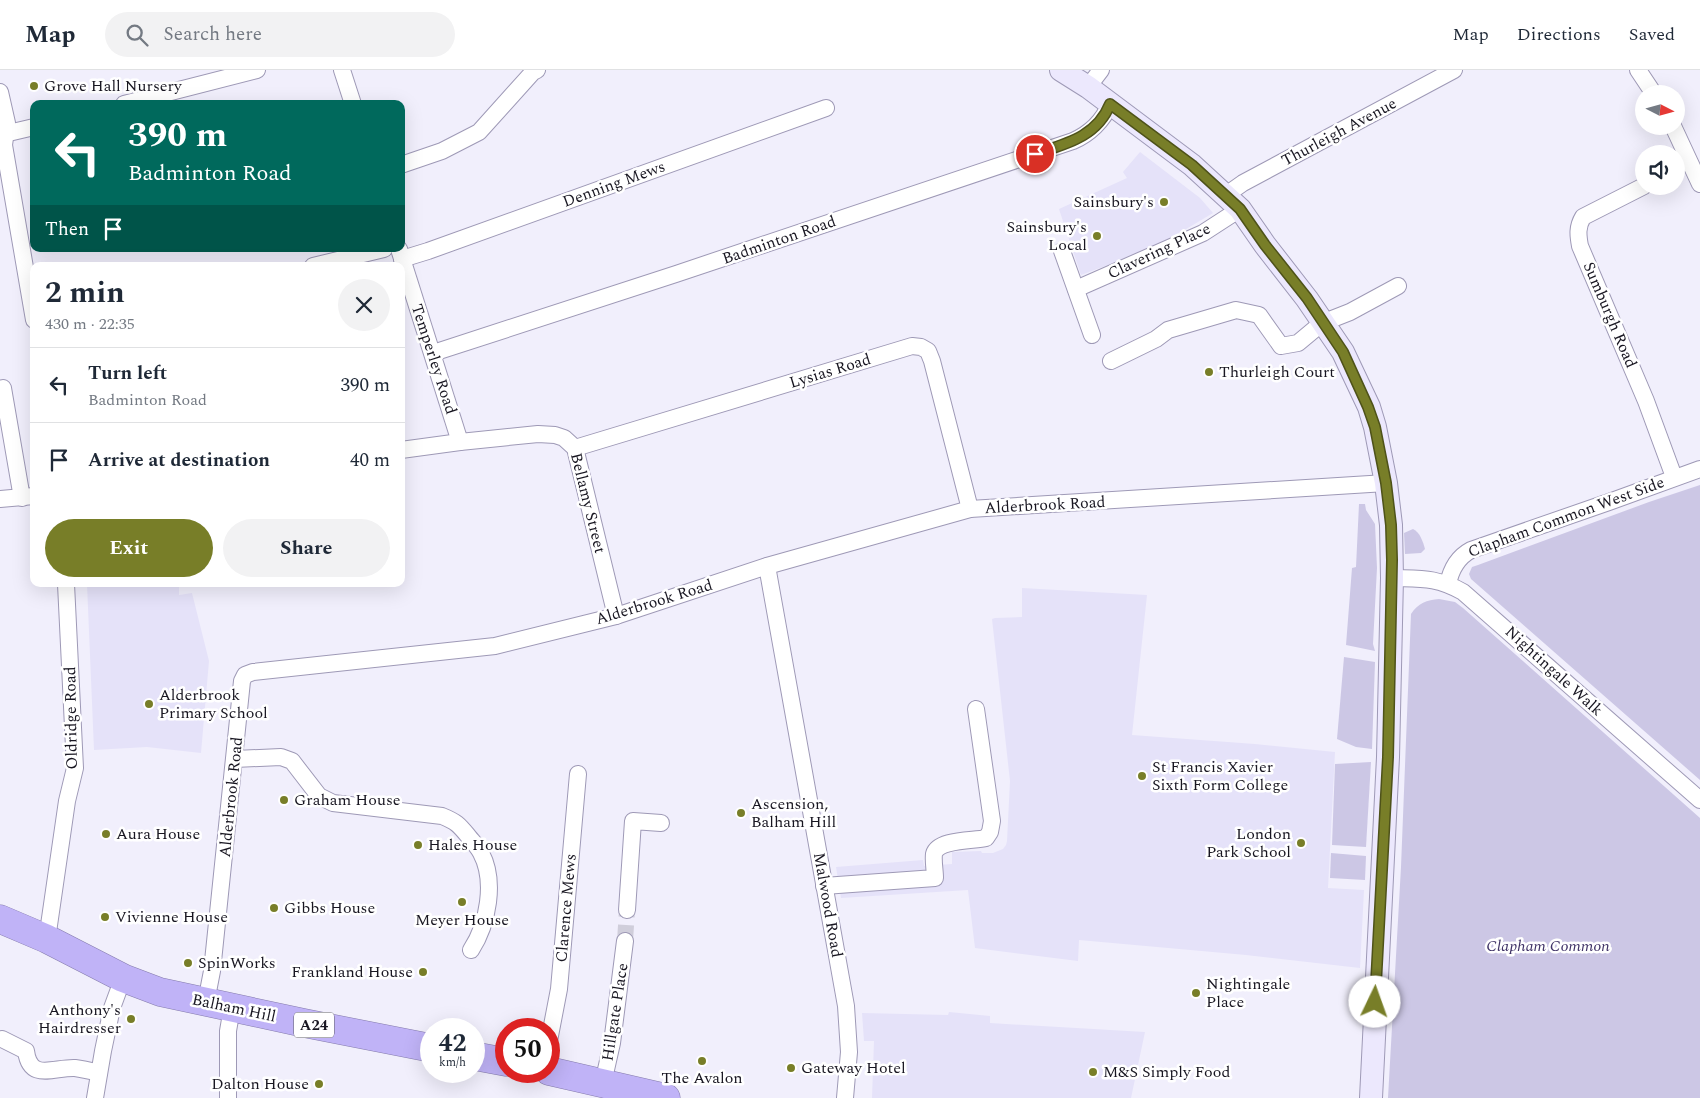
<!DOCTYPE html>
<meta charset="utf-8">
<style>
body{margin:0;font-family:Spectral,serif;background:#f2f2f3;color:#1f2937;height:100vh;display:flex;flex-direction:column;font-size:19px;white-space:nowrap}
*{box-sizing:border-box;margin:0}
p{font-size:16px;color:#747a83}
.icon{flex:none;width:28px;height:28px;fill:none;stroke:currentColor;stroke-width:2;stroke-linecap:round;stroke-linejoin:round}
.map{position:relative;flex:1;overflow:hidden}
.side{position:absolute;left:30px;top:192px;width:375px;height:325px;display:flex;flex-direction:column;background:#fff;border-radius:10px;box-shadow:0 5px 20px #0002}
.side>*{flex:none}
.guide{position:absolute;left:30px;top:30px;width:375px;height:152px;border-radius:10px;box-shadow:0 5px 20px #0002;background:#00695c;color:#fff;overflow:hidden}
.needle{width:32px;rotate:96deg}
.fabs{position:absolute;left:1635px;top:15px;display:grid;gap:10px}
.fabs a{display:grid;place-items:center;width:50px;height:50px;border-radius:50%;background:#fff;box-shadow:0 5px 20px #0002;font-size:25px}
.speed{position:absolute;left:420px;top:948px;display:flex;gap:10px;font-size:25px;font-weight:700;text-align:center}
.speed>*{display:grid;place-content:center;width:65px;height:65px;border-radius:50%;background:#fff;box-shadow:0 5px 20px #0002;line-height:1}
.speed small{font-size:12px;font-weight:400}
.speed .limit{border:8px solid #d22;background:#fff;color:#111}
.pin{position:absolute;display:grid;place-items:center;width:42px;height:42px;color:#fff;margin:-21px;border:2px solid #fff;border-radius:50%;box-shadow:0 1px 5px #0007}
.me{position:absolute;width:55px;margin:-28px;rotate:3deg;stroke-linejoin:round;filter:drop-shadow(0 0 4px #0008)}
.turn{display:flex;align-items:center;gap:18px;height:105px;padding:0 15px;font-size:22px}
.turn .icon{width:65px;height:65px;stroke-width:2.5}
.turn b{display:block;font-size:35px;line-height:42px}
.then{display:flex;align-items:center;height:48px;padding:0 15px;background:#0003;gap:10px;font-size:19px}
.round{display:grid;place-items:center;flex:none;width:52px;height:52px;border-radius:26px;background:#f2f2f3}
.summary{display:flex;align-items:center;justify-content:space-between;height:85px;padding:0 15px}
h1{font-size:30px;font-weight:700;line-height:38px}
.button{display:flex;gap:10px;margin-top:auto;padding:10px 15px}
.button a{flex:1;height:58px;border-radius:30px;background:#787e28;color:#fff;font-size:20px;font-weight:700;line-height:58px;text-align:center}
.button a+a{background:#f2f2f3;color:#1f2937}
ul{padding:0;list-style:none}
li{display:flex;align-items:center;gap:15px;height:75px;padding:0 15px;border-top:1px solid #e0e1e3}
li div{flex:1}
li b{display:block;font-size:19px}
li em{font-style:normal}
header{display:flex;align-items:center;gap:30px;box-sizing:border-box;height:70px;padding:0 25px;background:#fff;border-bottom:1px solid #e0e1e3}
header strong{font-size:24px}
nav{display:flex;gap:28px;margin-inline-start:auto;font-size:18px}
.search{width:350px;height:45px;background:#f2f2f3;display:flex;align-items:center;gap:12px;box-sizing:border-box;padding:0 18px;border-radius:28px;color:#747a83;font-size:19px}
.map>svg:first-child{display:block}
</style>
<header>
<strong>Map</strong>
<div class="search"><svg class="icon" aria-label="search" viewBox="0 0 24 24"><circle cx="10" cy="10" r="6"/><path d="M15 15l6 6"/></svg>Search here</div>
<nav><a>Map</a><a>Directions</a><a>Saved</a></nav>
</header>
<div class="map">
<svg width="1700" height="1028" viewBox="0 0 1700 1028">
<rect width="100%" height="100%" fill="#f1effc"/>
<g fill="#e5e2f9">
<polygon points="1140,82 1200,128 1213,143 1156,177 1081,205 1059,139 1127,108 1123,102"/>
<polygon points="87,514 179,514 179,525 192,523 209,591 201,683 147,677 94,680"/>
<polygon points="1022,518 1147,525 1132,665 1255,674 1335,682 1328,818 1364,820 1360,898 1246,885 1079,870 1078,891 975,878 968,820 841,828 836,797 923,790 924,796 952,794 952,782 981,781 982,783 993,783 1003,779 1006,775 1007,771 1010,711 992,549 995,548 1022,547"/>
<polygon points="949,942 990,946 990,953 1145,962 1131,1028 872,1028 874,971 864,971 862,943 948,945"/>
</g>
<g fill="#ccc7e5">
<polygon points="1700,415 1700,710 1471,509 1469,504 1472,497 1478,495 1649,432"/>
<polygon points="1359,434 1365,434 1366,440 1375,454 1377,498 1373,574 1375,581 1346,575 1352,498 1356,497"/>
<path d="M1413,459C1420,462 1423,472 1425,479L1421,483L1405,484L1404,463Z"/>
<path d="M1439,529L1455,532L1463,538L1700,748V1028H1388L1401,797L1411,544C1418,533 1427,530 1439,529Z"/>
<polygon points="1344,587 1375,592 1372,679 1356,677 1337,669"/>
<polygon points="1371,692 1366,777 1332,775 1335,694"/>
<polygon points="1331,783 1366,786 1365,810 1330,808"/>
</g>
<g fill="none" stroke-linecap="round" stroke-linejoin="round">
<polyline stroke="#d0cedb" stroke-width="16" stroke-dasharray="16 8" stroke-linecap="butt" points="625,871 627,840"/>
<defs>
<g id="street">
<polyline points="342,0 353,34"/>
<polyline points="1638,0 1654,24"/>
<polyline points="1088,17 1101,0"/>
<polyline points="0,22 7,53 4,75 34,250"/>
<polyline points="124,34 257,0"/>
<polyline points="1673,56 1700,114"/>
<polyline points="0,65 34,57"/>
<polyline points="401,95 442,81 479,62 533,2 537,0"/>
<path d="M1644,116L1583,147C1577,157 1578,165 1580,176L1646,331L1674,407"/>
<polyline points="1226,125 1243,113 1454,0"/>
<polyline points="399,179 460,372"/>
<polyline points="1062,181 1092,265"/>
<polyline points="402,189 428,181 826,38"/>
<polyline points="313,196 384,179"/>
<polyline points="1076,219 1203,163 1240,139"/>
<path d="M433,283L676,204L1073,71C1089,64 1103,51 1110,34"/>
<polyline points="1111,291 1156,269 1168,260 1236,240 1259,245 1281,276 1298,273 1322,253 1350,242 1398,216"/>
<polyline points="0,319 3,318 22,428"/>
<polyline points="575,378 912,276 921,277 928,281 932,291 970,439"/>
<polyline points="401,380 460,372 538,364 555,365 564,368 575,378 616,546"/>
<polyline points="0,429 34,426"/>
<polyline points="767,496 846,936 849,982 845,1028"/>
<path d="M1392,508C1422,509 1436,507 1463,522L1700,730"/>
<path d="M1448,514C1451,499 1458,487 1471,480L1609,432L1700,399"/>
<path d="M235,689L281,687L292,691L319,726L333,733L442,746C457,752 459,755 469,767C473,772 478,777 481,783C496,811 488,854 471,880"/>
<path d="M824,816L935,808C935,801 933,791 934,784C938,769 974,771 986,768L990,762L992,751L976,639"/>
<polyline points="627,840 633,751 661,753"/>
<polyline points="47,869 67,731 75,698 66,514"/>
<polyline points="206,932 212,901 242,611 245,605 253,602 495,576 616,546 767,496 970,439 1386,413"/>
<path d="M2,969L26,981C30,1012 54,997 75,998C83,999 91,1001 99,1003"/>
<polyline points="549,971 559,919 578,704"/>
<polyline points="603,1013 612,973 625,871"/>
<polyline points="95,1028 103,981 112,938 123,908"/>
<polyline points="228,1028 228,961 232,938"/>
</g>
<polyline id="secondary" points="1061,0 1088,17 1192,95 1240,139 1265,175 1307,229 1343,282 1369,337 1375,357 1386,413 1391,455 1392,508 1388,687 1371,1028"/>
<g id="highway">
<polyline points="0,849 47,869 123,908 160,922 304,953 431,978"/>
<polyline points="474,986 506,992"/>
<polyline points="549,1001 666,1028"/>
</g>
</defs>
<use href="#street" stroke="#9e99b6" stroke-width="18"/>
<use href="#secondary" stroke="#9e99b6" stroke-width="24"/>
<use href="#highway" stroke="#857cac" stroke-width="29"/>
<use href="#street" stroke="#fff" stroke-width="16"/>
<use href="#secondary" stroke="#ece8fd" stroke-width="22"/>
<use href="#highway" stroke="#c0b3f7" stroke-width="28"/>
</g>
<g fill="none" stroke-linecap="round" stroke-linejoin="round">
<defs>
<path id="route" d="M1035,84C1065,74 1097,67 1110,34L1192,95L1240,139L1265,175L1307,228L1343,282L1368,337L1375,357L1386,413L1391,455L1392,490L1388,687L1375,932"/>
</defs>
<use href="#route" stroke="#4e521a" stroke-width="12"/>
<use href="#route" stroke="#787e28" stroke-width="9"/>
</g>
<g fill="#787e28" stroke="#fff" stroke-width="2">
<circle cx="34" cy="16" r="5"/>
<circle cx="1164" cy="132" r="5"/>
<circle cx="1097" cy="166" r="5"/>
<circle cx="1209" cy="302" r="5"/>
<circle cx="149" cy="634" r="5"/>
<circle cx="1142" cy="706" r="5"/>
<circle cx="284" cy="730" r="5"/>
<circle cx="741" cy="743" r="5"/>
<circle cx="106" cy="764" r="5"/>
<circle cx="1301" cy="773" r="5"/>
<circle cx="418" cy="775" r="5"/>
<circle cx="462" cy="832" r="5"/>
<circle cx="274" cy="838" r="5"/>
<circle cx="105" cy="847" r="5"/>
<circle cx="188" cy="893" r="5"/>
<circle cx="423" cy="902" r="5"/>
<circle cx="1196" cy="923" r="5"/>
<circle cx="131" cy="949" r="5"/>
<circle cx="702" cy="991" r="5"/>
<circle cx="791" cy="998" r="5"/>
<circle cx="1093" cy="1002" r="5"/>
<circle cx="319" cy="1014" r="5"/>
</g>
<g text-anchor="middle" dominant-baseline="central" stroke-width="5" stroke-linejoin="round" paint-order="stroke">
<rect fill="#fff" stroke="#5d5c64" stroke-width="1" x="294" y="942.5" width="40" height="25" rx="4"/>
<g font-size="15" font-weight="bold" fill="#181621">
<text x="314" y="955">A24</text>
</g>
<g font-size="16" fill="#181621" stroke="#fff" text-anchor="start">
<text x="44" y="16">Grove Hall Nursery</text>
<text x="1154" y="132" text-anchor="end">Sainsbury's</text>
<text x="1087" y="157" text-anchor="end">Sainsbury's<tspan x="1087" dy="18">Local</tspan></text>
<text x="1219" y="302">Thurleigh Court</text>
<text x="159" y="625">Alderbrook<tspan x="159" dy="18">Primary School</tspan></text>
<text x="1152" y="697">St Francis Xavier<tspan x="1152" dy="18">Sixth Form College</tspan></text>
<text x="294" y="730">Graham House</text>
<text x="751" y="734">Ascension,<tspan x="751" dy="18">Balham Hill</tspan></text>
<text x="116" y="764">Aura House</text>
<text x="1291" y="764" text-anchor="end">London<tspan x="1291" dy="18">Park School</tspan></text>
<text x="428" y="775">Hales House</text>
<text x="284" y="838">Gibbs House</text>
<text x="115" y="847">Vivienne House</text>
<text x="462" y="850" text-anchor="middle">Meyer House</text>
<text x="198" y="893">SpinWorks</text>
<text x="413" y="902" text-anchor="end">Frankland House</text>
<text x="1206" y="914">Nightingale<tspan x="1206" dy="18">Place</tspan></text>
<text x="121" y="940" text-anchor="end">Anthony's<tspan x="121" dy="18">Hairdresser</tspan></text>
<text x="801" y="998">Gateway Hotel</text>
<text x="1103" y="1002">M&amp;S Simply Food</text>
<text x="702" y="1008" text-anchor="middle">The Avalon</text>
<text x="309" y="1014" text-anchor="end">Dalton House</text>
</g>
<g font-size="16" fill="#181621" stroke="#fff">
<text transform="translate(1339 62) rotate(-28)">Thurleigh Avenue</text>
<text transform="translate(614 114) rotate(-20)">Denning Mews</text>
<text transform="translate(779 170) rotate(-19)">Badminton Road</text>
<text transform="translate(1159 181) rotate(-25)">Clavering Place</text>
<text transform="translate(1610 245) rotate(67)">Sumburgh Road</text>
<text transform="translate(434 289) rotate(72)">Temperley Road</text>
<text transform="translate(830 301) rotate(-17)">Lysias Road</text>
<text transform="translate(588 433) rotate(76)">Bellamy Street</text>
<text transform="translate(1045 435) rotate(-3)">Alderbrook Road</text>
<text transform="translate(1566 447) rotate(-20)">Clapham Common West Side</text>
<text transform="translate(654 532) rotate(-17)">Alderbrook Road</text>
<text transform="translate(1554 601) rotate(42)">Nightingale Walk</text>
<text transform="translate(71 648) rotate(-91)">Oldridge Road</text>
<text transform="translate(231 727) rotate(-84)">Alderbrook Road</text>
<text transform="translate(828 835) rotate(80)">Malwood Road</text>
<text transform="translate(566 838) rotate(-85)">Clarence Mews</text>
<text transform="translate(234 938) rotate(12)">Balham Hill</text>
<text transform="translate(615 942) rotate(-81)">Hillgate Place</text>
</g>
<g font-size="16" font-style="italic" fill="#3f3266" stroke="#fff">
<text x="1548" y="876">Clapham Common</text>
</g>
</g>
</svg>
<div class="fabs">
<a><svg class="needle" viewBox="-14 -14 28 28"><path d="M0-13l5 13h-10z" fill="#e53935"/><path d="M0 13l5-13h-10z" fill="#747a83"/></svg></a>
<a><svg class="icon" aria-label="sound" viewBox="0 0 24 24"><path d="M4 9h4l5-4v14l-5-4H4zM17 9q2 3 0 6"/></svg></a>
</div>
<div class="speed"><div>42<small>km/h</small></div><div class="limit">50</div></div>
<div class="pin" style="left:1035px;top:84px;background:#d93025"><svg class="icon" aria-label="arrive" viewBox="0 0 24 24"><path d="M6 21V4h12l-3 4 3 4H6"/></svg></div>
<svg class="me" style="left:1375px;top:932px" viewBox="-20 -20 40 40"><circle r="19" fill="#fff"/><path d="M0-13L10 11 0 6-10 11z" fill="#787e28"/></svg>
<div class="guide">
<div class="turn"><svg class="icon" aria-label="left" viewBox="0 0 24 24"><path d="M17 20v-9H6M10 6l-5 5 5 5"/></svg><div><b>390 m</b>Badminton Road</div></div>
<div class="then">Then<svg class="icon" aria-label="arrive" viewBox="0 0 24 24"><path d="M6 21V4h12l-3 4 3 4H6"/></svg></div>
</div>
<section class="side">
<div class="summary"><div><h1>2 min</h1><p>430 m · 22:35</p></div><a class="round"><svg class="icon" aria-label="close" viewBox="0 0 24 24"><path d="M6 6l12 12M18 6L6 18"/></svg></a></div>
<ul>
<li><svg class="icon" aria-label="left" viewBox="0 0 24 24"><path d="M17 20v-9H6M10 6l-5 5 5 5"/></svg><div><b>Turn left</b><p>Badminton Road</p></div><em>390 m</em></li>
<li><svg class="icon" aria-label="arrive" viewBox="0 0 24 24"><path d="M6 21V4h12l-3 4 3 4H6"/></svg><div><b>Arrive at destination</b></div><em>40 m</em></li>
</ul>
<div class="button"><a>Exit</a><a>Share</a></div>
</section>
</div>
